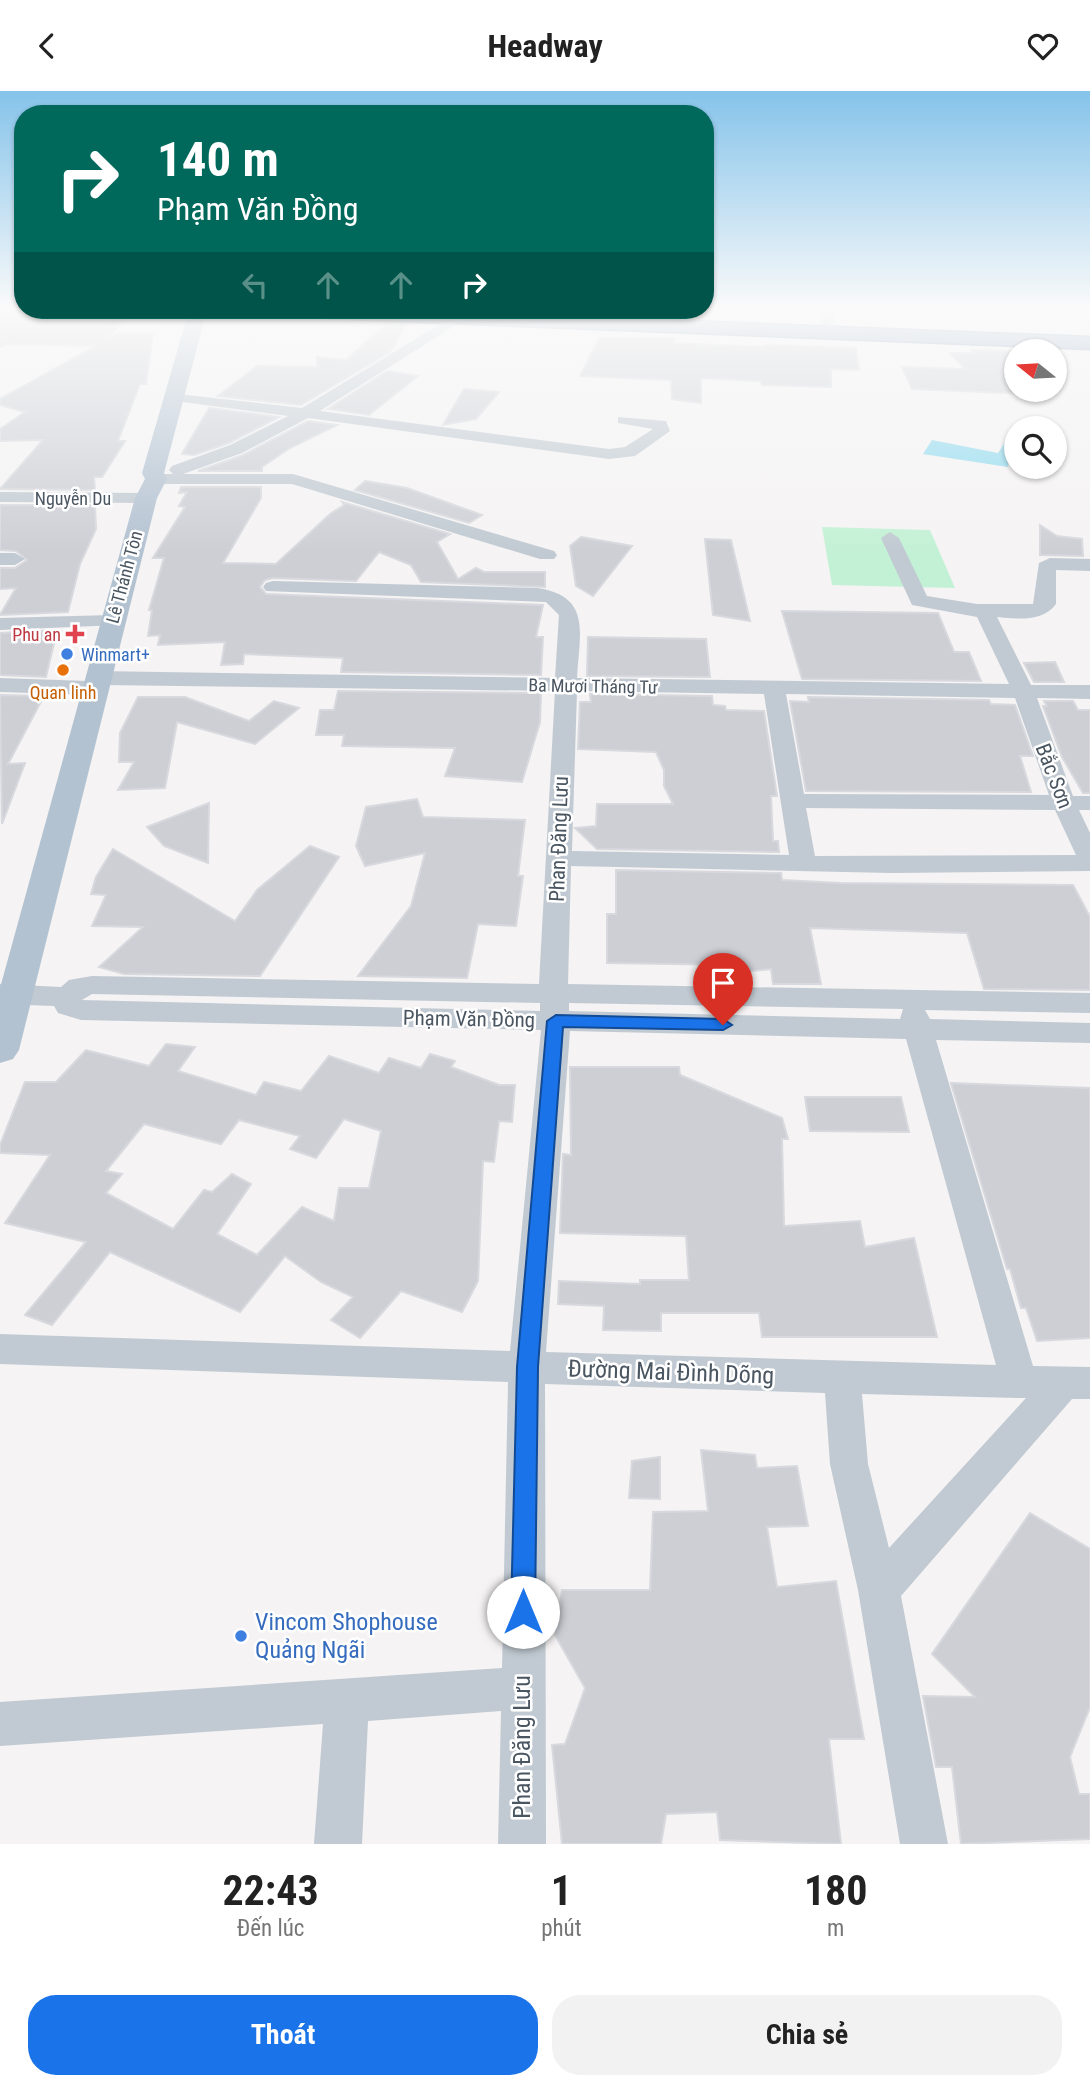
<!DOCTYPE html>
<html lang="vi">
<meta charset="utf-8">
<style>
body{margin:0;font-family:"Roboto Condensed",sans-serif;background:#f2f2f2;color:#222;height:100vh;display:flex;flex-direction:column;font-size:26px;white-space:nowrap}
*{box-sizing:border-box;margin:0}
p{font-size:23px;color:#767676}
.icon{flex:none;width:38px;height:38px;fill:none;stroke:currentColor;stroke-width:2;stroke-linecap:round;stroke-linejoin:round}
.map{position:relative;height:1753px;overflow:hidden}
.side{display:flex;flex-direction:column;background:#fff;flex:1}
.side>*{flex:none}
.hud{position:absolute;left:14px;top:14px;width:700px;height:214px;border-radius:28px;box-shadow:0 2px 5px #0004;background:#00695c;color:#fff;overflow:hidden}
.needle{width:46px;rotate:288deg}
.fabs{position:absolute;left:1004px;top:248px;display:grid;gap:14px}
.fabs a{display:grid;place-items:center;width:63px;height:63px;border-radius:50%;background:#fff;box-shadow:0 2px 5px #0004;font-size:35px}
.pin{position:absolute;display:grid;place-items:center;width:60px;height:60px;color:#fff;margin:-72px -30px;border-radius:50% 50% 50% 0;rotate:-45deg;box-shadow:0 0 7px #0007}
.pin .icon{rotate:45deg}
.me{position:absolute;width:77px;margin:-38px;rotate:0deg;stroke-linejoin:round;filter:drop-shadow(0 0 5px #0008)}
.turn{display:flex;align-items:center;gap:24px;height:147px;padding:0 28px;font-size:32px}
.turn .icon{width:91px;height:91px;stroke-width:2.5}
.turn b{display:block;font-size:49px;line-height:60px}
.lanes{display:flex;align-items:center;height:66px;padding:0 28px;background:#0003;justify-content:center;gap:35px;direction:ltr}
.lanes .off{opacity:.35}
.eta{display:flex;justify-content:space-evenly;align-items:center;height:119px;text-align:center}
.eta b{font-size:42px;font-weight:700;line-height:49px}
.button{display:flex;gap:14px;margin-top:auto;padding:14px 28px}
.button a{flex:1;height:80px;border-radius:28px;background:#1a73e8;color:#fff;font-size:28px;font-weight:700;line-height:80px;text-align:center}
.button a+a{background:#f2f2f2;color:#222}
header{display:flex;justify-content:space-between;align-items:center;height:91px;padding:0 28px;background:#fff;font-size:32px;font-weight:700}
.map>svg:first-child{display:block}
</style>
<header><svg class="icon" aria-label="back" viewBox="0 0 24 24"><path d="M15 5l-7 7 7 7"/></svg>Headway<svg class="icon" aria-label="heart" viewBox="0 0 24 24"><path d="M12 20l-8-8c-3-5 5-10 8-4 3-6 11-1 8 4z"/></svg></header>
<div class="map">
<svg width="1090" height="1753" viewBox="0 0 1090 1753">
<rect width="100%" height="100%" fill="#f5f3f3"/>
<polygon fill="#c3f1d5" points="822,436 930,439 955,497 832,494"/>
<polygon fill="#90daee" points="1021,334 1017,338 1008,376 923,363 932,349 998,362 1016,335"/>
<g fill="#cdcfd5" stroke="#d7d9de" stroke-width="2" fill-rule="evenodd">
<polygon points="0,224 124,229 105,250 119,242 153,243 146,293 140,293 118,350 125,350 102,386 94,386 95,399 0,398 43,349 0,350 0,338 25,321 0,314 0,308 96,255 5,253 0,257"/>
<polygon points="388,232 407,233 390,261 301,314 218,305 257,275 317,276 317,266 346,269"/>
<polygon points="599,247 674,247 674,252 761,256 766,254 856,257 859,279 831,278 831,296 762,294 761,290 701,287 701,312 672,308 671,289 580,285"/>
<polygon points="972,259 1009,260 1017,275 1017,299 1029,299 1031,303 912,298 902,276 965,278 950,262 974,262"/>
<polygon points="387,280 418,285 369,324 328,318"/>
<polygon points="464,298 499,301 476,328 443,334"/>
<polygon points="209,317 279,326 229,352 194,364 182,363"/>
<polygon points="308,330 337,334 290,357 262,376 262,380 198,380 243,364"/>
<polygon points="365,390 407,397 482,424 469,432 355,399"/>
<polygon points="181,396 261,396 261,407 223,472 276,473 330,423 344,414 342,411 450,443 437,451 458,488 476,477 484,481 545,481 545,496 421,491 411,474 379,461 356,490 273,487 265,489 260,496 266,503 543,514 536,546 543,546 541,584 341,581 343,567 244,563 243,573 221,574 225,551 158,554 160,544 148,545 152,519 149,519 164,467 153,467 185,416 179,415 187,401 179,402"/>
<polygon points="0,414 95,414 96,438 80,473 68,521 0,524 16,497 0,498 0,477 15,477 27,469 16,460 0,459"/>
<polygon points="1040,434 1057,445 1082,448 1083,465 1040,464"/>
<polygon points="581,446 632,455 593,505 576,495 570,455"/>
<polygon points="705,448 731,449 750,530 713,524"/>
<polygon points="782,520 938,522 954,561 969,561 981,590 802,588"/>
<polygon points="57,539 46,586 0,584 0,542"/>
<polygon points="588,546 706,548 710,586 587,585"/>
<polygon points="1055,571 1064,591 1034,591 1024,572"/>
<polygon points="338,600 541,602 540,631 522,691 445,685 455,657 342,655 344,644 316,644 320,619 334,619"/>
<polygon points="590,603 712,605 713,614 725,615 726,619 764,620 777,705 771,705 773,750 778,750 779,761 597,758 575,737 596,735 597,713 673,713 664,695 664,679 656,661 578,658 580,611 591,611"/>
<polygon points="0,604 44,605 8,673 25,672 2,733"/>
<polygon points="138,606 185,606 249,630 274,610 299,617 255,653 177,631 165,697 118,699 134,671 119,671 120,642"/>
<polygon points="808,606 989,609 991,613 1015,614 1033,665 1020,665 1031,701 806,700 790,610 809,611"/>
<polygon points="1044,610 1073,610 1078,619 1090,619 1090,702 1083,702 1062,666 1043,615 1047,615"/>
<polygon points="417,708 423,726 525,729 518,785 523,785 516,835 478,833 467,887 358,885 411,815 425,762 365,775 356,755 366,716"/>
<polygon points="209,712 208,772 164,755 147,736"/>
<polygon points="310,755 339,766 260,885 124,883 99,876 143,836 92,835 106,804 91,803 96,786 113,758 235,830 257,799"/>
<polygon points="616,779 781,782 782,789 841,792 1073,794 1090,826 1090,899 984,898 967,842 810,837 821,893 773,893 771,878 740,881 739,874 607,872 607,823 616,823"/>
<path d="M166,953L195,956L178,980L256,1004L264,991L301,1000L329,965L379,982L389,967L421,977L430,963L455,970L451,976L499,994H515L512,1031L499,1030L494,1071L483,1070L478,1190L462,1221L401,1200L360,1247L331,1229L353,1206L321,1191L285,1165L240,1221L110,1161L52,1234L25,1224L86,1151L5,1132L50,1064L0,1062V1054L25,991H56L86,959L149,975ZM344,1028L381,1040L369,1097H339L334,1130L302,1116L257,1164L217,1143L251,1093L232,1083L212,1101L204,1099L173,1138L106,1102L122,1083L106,1080L144,1033L221,1053L239,1029L300,1045L290,1058L316,1067Z"/>
<polygon points="570,976 679,976 680,984 782,1027 788,1048 782,1048 784,1135 860,1130 865,1156 914,1147 937,1246 762,1246 759,1222 661,1222 661,1240 603,1239 604,1215 558,1213 559,1190 640,1193 640,1189 689,1189 686,1145 560,1142 563,1063 571,1064"/>
<polygon points="951,992 1090,997 1090,1247 1037,1250 1026,1217 1021,1217 1010,1178 1007,1178"/>
<polygon points="805,1006 901,1006 909,1041 810,1040"/>
<polygon points="701,1359 755,1364 757,1377 797,1375 808,1435 767,1436 777,1496 836,1490 864,1648 829,1648 841,1753 720,1749 717,1721 666,1723 661,1753 562,1753 552,1654 565,1653 585,1597 555,1544 562,1499 650,1499 653,1421 708,1420"/>
<polygon points="660,1366 660,1408 629,1407 632,1370"/>
<polygon points="1030,1422 1090,1458 1090,1616 1070,1666 1079,1703 1090,1703 1090,1748 961,1753 952,1676 936,1676 923,1605 975,1606 932,1563"/>
</g>
<g fill="none" stroke-linecap="round" stroke-linejoin="round">
<defs>
<polygon id="highway" points="267,219 410,219 1090,246 1090,258 276,225"/>
</defs>
<use href="#highway" stroke="#7690ad" stroke-width="3"/>
<g fill="#c1cad2" fill-rule="evenodd">
<polygon points="821,216 835,216 833,236 821,233"/>
<polygon points="549,219 569,219 572,222 565,226"/>
<polygon points="460,221 467,225 465,228 320,320 609,358 625,356 653,338 618,332 618,326 666,330 670,340 635,365 609,368 308,327 242,362 183,383 293,383 554,460 557,464 554,468 540,468 292,393 156,393 147,388 156,383 173,383 169,379 172,375 230,354 288,325 175,310 169,308 169,302 302,317"/>
<polygon points="0,401 146,402 155,407 146,412 0,411"/>
<path d="M890,441L899,447L927,505L977,513H1033L1039,472L1050,467L1090,468V480L1056,479V513C1043,531 1017,528 997,526L1031,594H1090V608L1037,607L1073,705H1090V719H1079L1090,742V780L892,782L571,775L568,893L1090,902V922L925,919L930,928L1090,932V952L936,949L1033,1275L1090,1276V1308H1072L901,1505L948,1753H900L858,1499L830,1373L825,1302L545,1293L546,1753H498L501,1620L368,1630L362,1753H314L323,1633L0,1655V1611L502,1577L508,1291L0,1273V1243L510,1260L541,939L81,929L58,922L54,915L0,913V893L61,896L69,889L92,885L539,893L555,600L104,594L106,597L103,602L95,604L0,601V587L88,590L86,587L89,582L97,580L555,587L559,524L546,511L266,500L263,496L266,492L273,490L537,497C593,505 579,544 577,587L1009,593L977,526L912,514L881,447ZM577,600L764,603L789,764L572,760ZM786,603L1015,607L1049,704L804,703ZM806,717L1055,719L1076,764L815,765ZM92,903L540,912V920L82,909ZM569,912L903,918L900,928L569,920ZM570,940L906,948L996,1274L546,1261ZM862,1303L1019,1307H1026L889,1457L868,1373Z"/>
<polygon points="0,462 15,462 25,468 15,474 0,474"/>
<polygon points="112,524 122,530 119,534 0,539 0,527"/>
</g>
<polygon fill="#b3c2d1" fill-rule="evenodd" points="189,219 207,219 164,382 167,388 157,407 19,959 13,968 0,972 0,897 135,407 145,388 142,382"/>
<use href="#highway" fill="#8ba5c1" fill-rule="evenodd"/>
</g>
<linearGradient id="sky" x2="0" y2="1"><stop stop-color="#85c3ea"/><stop offset="0.47" stop-color="#fafafa"/><stop offset="1" stop-color="#fafafa" stop-opacity="0"/></linearGradient>
<rect width="1090" height="461" fill="url(#sky)"/>
<polygon fill="#1a73e8" stroke="#114b97" stroke-width="2" points="556,924 723,928 732,934 723,939 563,936 538,1276 535,1521 532,1529 523,1533 515,1529 511,1521 517,1276 547,930"/>
<path fill="#e0444e" stroke="#fff" stroke-width="2.5" d="M71.5 532.5h7v7h7v7h-7v7h-7v-7h-7v-7h7z"/>
<g fill="#3f7fe0" stroke="#fff" stroke-width="2.5">
<circle cx="67" cy="563" r="7"/>
<circle cx="241" cy="1545" r="7"/>
</g>
<circle fill="#e8710a" stroke="#fff" stroke-width="2.5" cx="63" cy="579" r="7"/>
<g text-anchor="middle" dominant-baseline="central" stroke-width="5" stroke-linejoin="round" paint-order="stroke">
<g font-size="18" fill="#4a5661" stroke="#fff">
<text x="73" y="407">Nguyễn Du</text>
<text transform="translate(124 486) rotate(-75)">Lê Thánh Tôn</text>
<text transform="translate(593 595) rotate(1)">Ba Mươi Tháng Tư</text>
</g>
<g font-size="18" fill="#be3a42" stroke="#fff" text-anchor="end">
<text x="61" y="543">Phu an</text>
</g>
<g font-size="18" fill="#366cbe" stroke="#fff" text-anchor="start">
<text x="81" y="563">Winmart+</text>
</g>
<g font-size="18" fill="#c56008" stroke="#fff">
<text x="63" y="601">Quan linh</text>
</g>
<g font-size="21" fill="#4a5661" stroke="#fff">
<text transform="translate(1054 685) rotate(69)">Bắc Sơn</text>
<text transform="translate(559 748) rotate(-88)">Phan Đăng Lưu</text>
<text transform="translate(469 928) rotate(1)">Phạm Văn Đồng</text>
</g>
<g font-size="24" fill="#4a5661" stroke="#fff">
<text transform="translate(671 1281) rotate(2)">Đường Mai Đình Dõng</text>
<text transform="translate(522 1656) rotate(-90)">Phan Đăng Lưu</text>
</g>
<g font-size="24" fill="#366cbe" stroke="#fff" text-anchor="start">
<text x="255" y="1531">Vincom Shophouse<tspan x="255" dy="28">Quảng Ngãi</tspan></text>
</g>
</g>
</svg>
<div class="fabs">
<a><svg class="needle" viewBox="-14 -14 28 28"><path d="M0-13l5 13h-10z" fill="#e53935"/><path d="M0 13l5-13h-10z" fill="#767676"/></svg></a>
<a><svg class="icon" aria-label="search" viewBox="0 0 24 24"><circle cx="10" cy="10" r="6"/><path d="M15 15l6 6"/></svg></a>
</div>
<div class="pin" style="left:723px;top:934px;background:#d93025"><svg class="icon" aria-label="arrive" viewBox="0 0 24 24"><path d="M6 21V4h12l-3 4 3 4H6"/></svg></div>
<svg class="me" style="left:523px;top:1521px" viewBox="-20 -20 40 40"><circle r="19" fill="#fff"/><path d="M0-13L10 11 0 6-10 11z" fill="#1a73e8"/></svg>
<div class="hud">
<div class="turn"><svg class="icon" aria-label="right" viewBox="0 0 24 24"><path d="M7 20v-9h11M14 6l5 5-5 5"/></svg><div><b>140 m</b>Phạm Văn Đồng</div></div>
<div class="lanes"><svg class="icon off" aria-label="left" viewBox="0 0 24 24"><path d="M17 20v-9H6M10 6l-5 5 5 5"/></svg><svg class="icon off" aria-label="ahead" viewBox="0 0 24 24"><path d="M12 20V5M6 11l6-6 6 6"/></svg><svg class="icon off" aria-label="ahead" viewBox="0 0 24 24"><path d="M12 20V5M6 11l6-6 6 6"/></svg><svg class="icon" aria-label="right" viewBox="0 0 24 24"><path d="M7 20v-9h11M14 6l5 5-5 5"/></svg></div>
</div>
</div>
<section class="side">
<div class="eta">
<div><b>22:43</b><p>Đến lúc</p></div>
<div><b>1</b><p>phút</p></div>
<div><b>180</b><p>m</p></div>
</div>
<div class="button"><a>Thoát</a><a>Chia sẻ</a></div>
</section>
